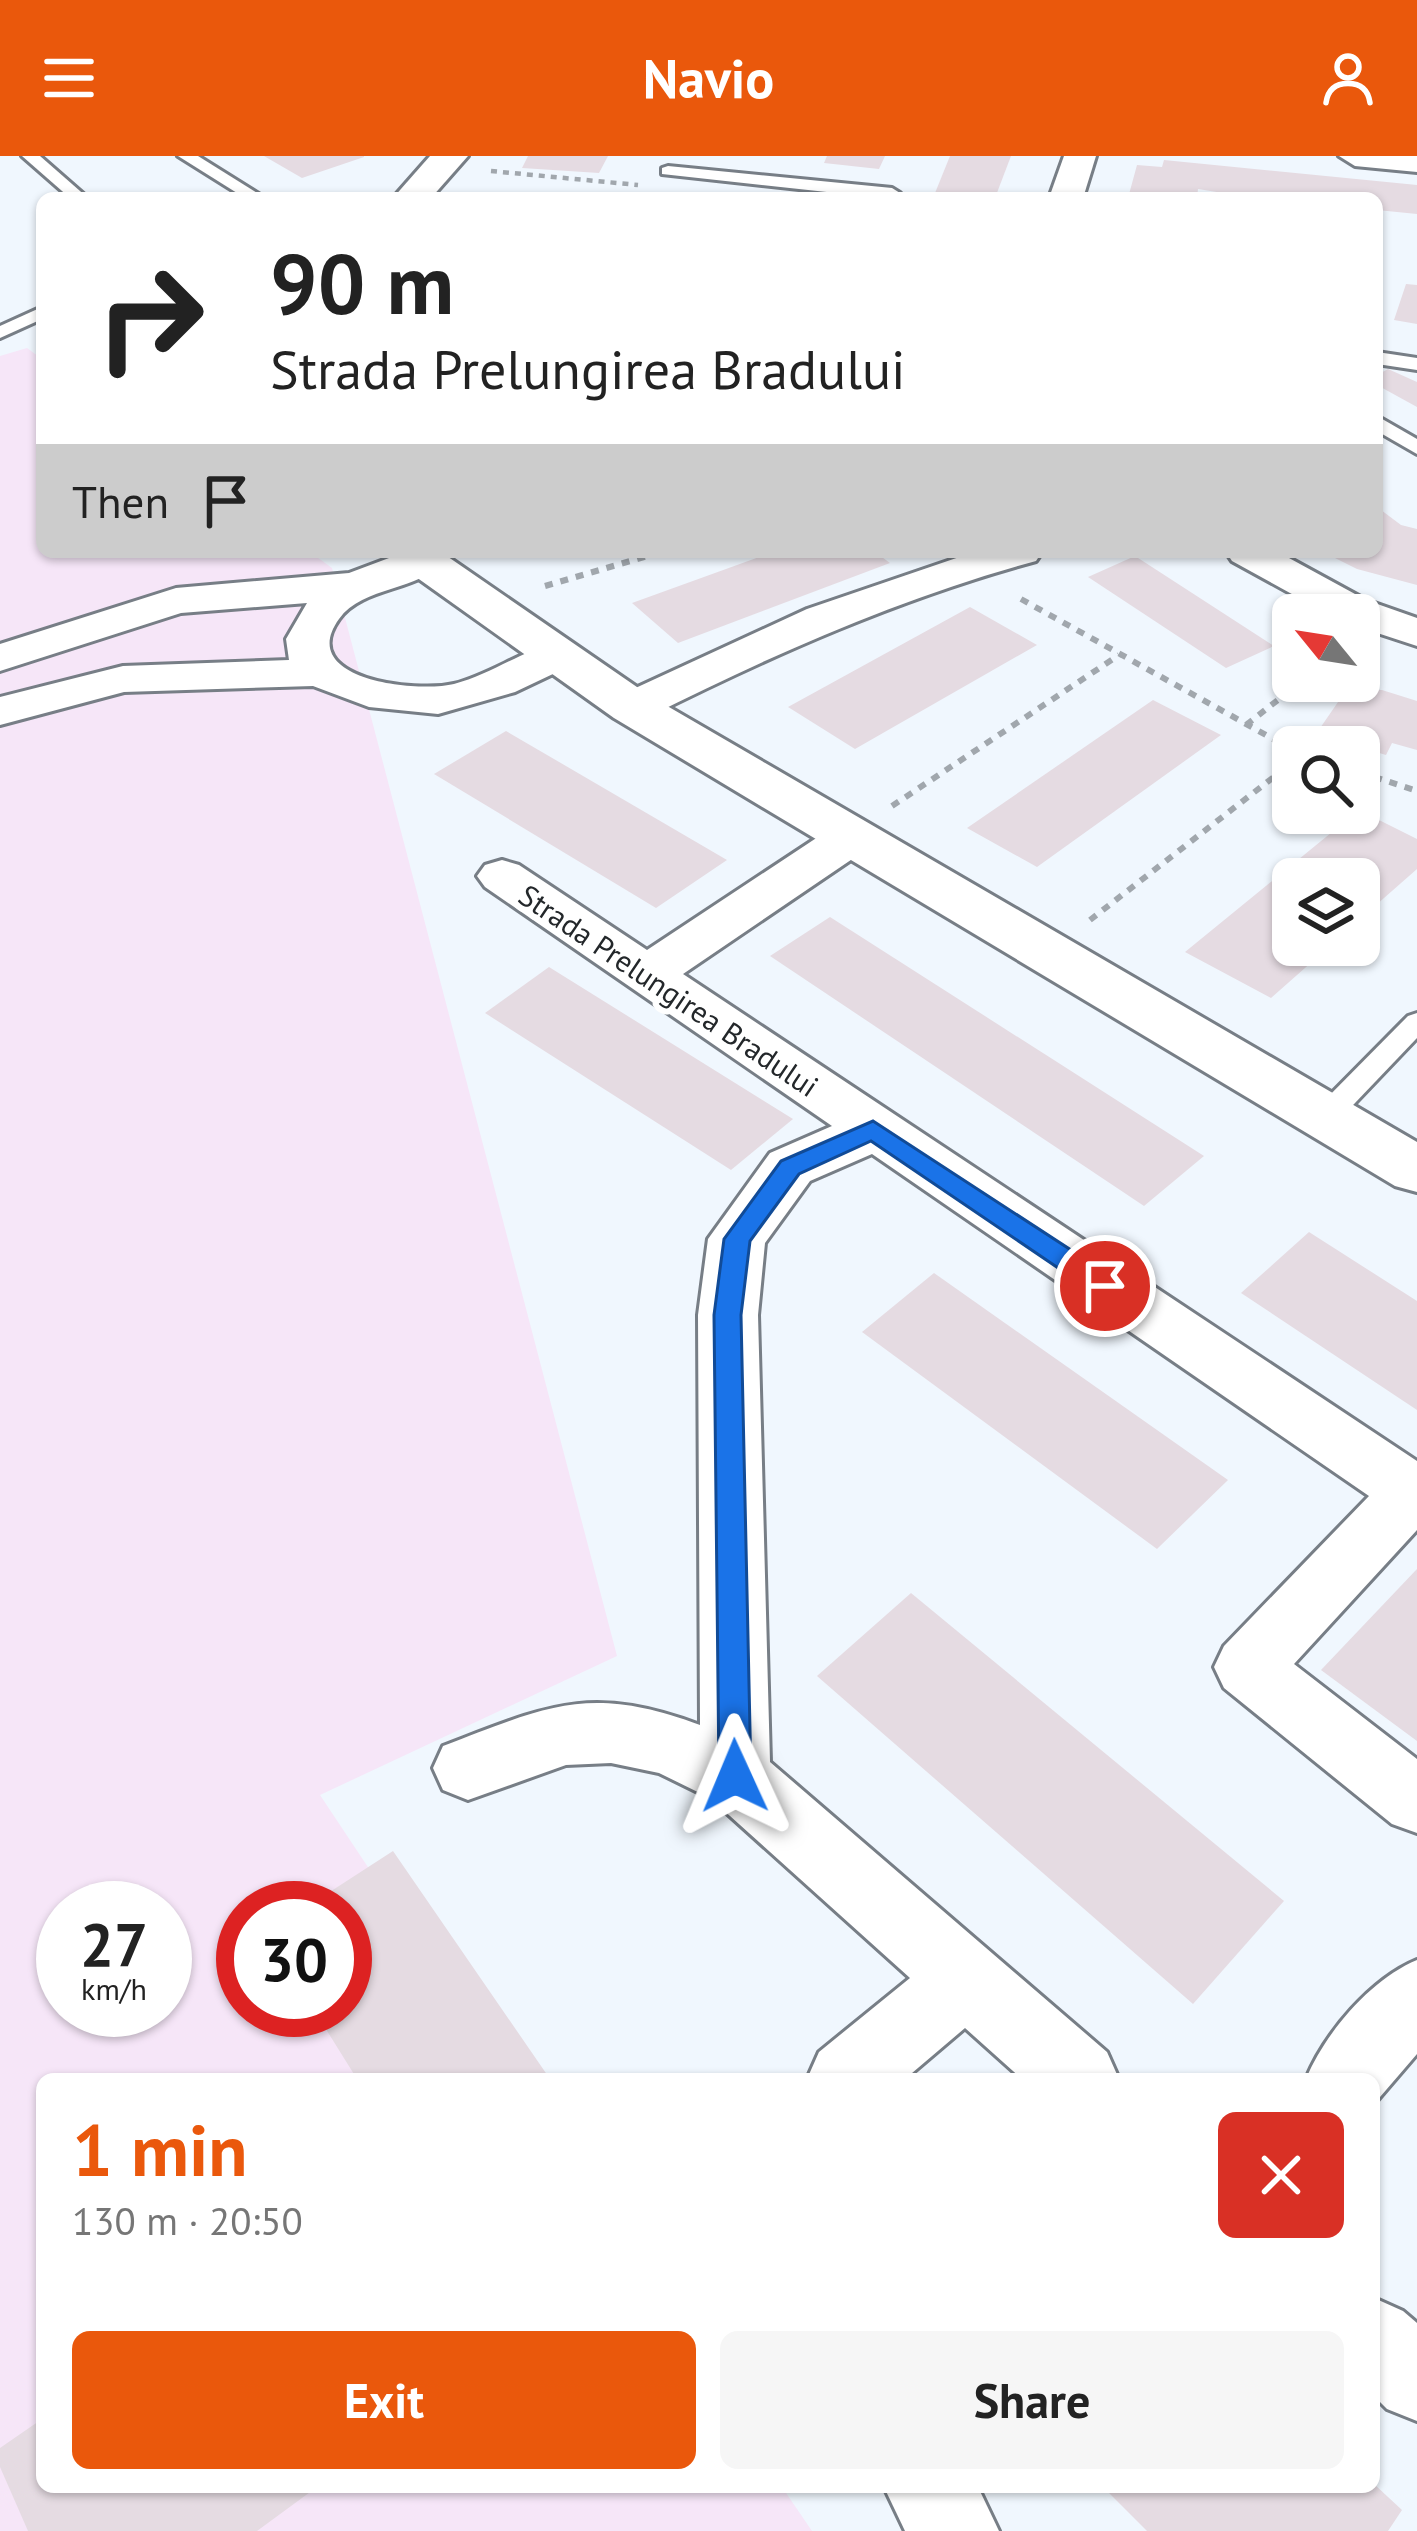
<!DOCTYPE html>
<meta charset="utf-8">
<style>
body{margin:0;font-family:"PT Sans",sans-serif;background:#f6f6f6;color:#222;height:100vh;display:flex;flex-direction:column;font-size:45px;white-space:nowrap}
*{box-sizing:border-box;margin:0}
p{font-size:39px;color:#767676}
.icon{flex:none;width:66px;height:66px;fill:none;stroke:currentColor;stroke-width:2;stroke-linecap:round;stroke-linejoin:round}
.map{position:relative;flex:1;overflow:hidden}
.sheet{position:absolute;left:36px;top:1917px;width:1344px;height:420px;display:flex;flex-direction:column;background:#fff;border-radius:18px;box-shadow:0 3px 9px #0004}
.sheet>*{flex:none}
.banner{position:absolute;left:36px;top:36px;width:1347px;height:366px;border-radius:18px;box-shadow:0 3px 9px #0004;background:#fff;color:#222;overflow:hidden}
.needle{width:78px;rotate:300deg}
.fabs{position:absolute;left:1272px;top:438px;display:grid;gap:24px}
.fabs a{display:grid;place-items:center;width:108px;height:108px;border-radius:18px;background:#fff;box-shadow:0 3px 9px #0004;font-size:60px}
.speed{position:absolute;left:36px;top:1725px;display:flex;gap:24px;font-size:60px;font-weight:700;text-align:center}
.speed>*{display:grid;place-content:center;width:156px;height:156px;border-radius:50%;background:#fff;box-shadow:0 3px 9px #0004;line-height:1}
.speed small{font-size:30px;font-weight:400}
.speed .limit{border:18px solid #d22;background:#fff;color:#111}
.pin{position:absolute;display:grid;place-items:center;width:102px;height:102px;color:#fff;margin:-51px;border:6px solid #fff;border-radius:50%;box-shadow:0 3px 12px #0007}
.me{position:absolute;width:132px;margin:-66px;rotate:359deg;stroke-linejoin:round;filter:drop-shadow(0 0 9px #0008)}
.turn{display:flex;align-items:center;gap:42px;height:252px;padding:0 36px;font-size:54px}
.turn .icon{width:156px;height:156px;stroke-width:2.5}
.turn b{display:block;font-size:84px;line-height:102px}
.then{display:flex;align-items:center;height:114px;padding:0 36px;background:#0003;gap:24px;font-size:45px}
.round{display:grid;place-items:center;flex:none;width:126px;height:126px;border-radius:18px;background:#f6f6f6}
.headline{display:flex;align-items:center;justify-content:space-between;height:204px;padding:0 36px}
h1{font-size:72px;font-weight:700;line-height:90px;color:#ea580c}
.primary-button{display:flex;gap:24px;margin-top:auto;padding:24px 36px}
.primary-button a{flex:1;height:138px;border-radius:18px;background:#ea580c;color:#fff;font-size:48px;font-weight:700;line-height:138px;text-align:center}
.primary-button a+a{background:#f6f6f6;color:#222}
header{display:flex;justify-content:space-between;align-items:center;height:156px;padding:0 36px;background:#ea580c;color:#fff;font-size:54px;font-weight:700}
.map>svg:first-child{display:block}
</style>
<header><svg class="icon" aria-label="menu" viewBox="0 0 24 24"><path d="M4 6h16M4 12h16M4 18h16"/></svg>Navio<svg class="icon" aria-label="person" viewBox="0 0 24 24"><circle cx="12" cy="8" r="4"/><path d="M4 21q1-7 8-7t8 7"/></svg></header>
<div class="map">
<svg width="1417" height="2375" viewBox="0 0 1417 2375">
<rect width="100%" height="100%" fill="#f0f7fe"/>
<path fill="#f6e6f8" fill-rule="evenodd" d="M27,192L42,203V396H310L332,412L617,1500L320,1639L509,1923H42V2331H782L812,2375H0V200ZM63,1752H165V1854H63ZM243,1752H345V1854H243Z"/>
<g fill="#e5dbe2">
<polygon points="264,0 364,0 364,1 302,22"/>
<polygon points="528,0 608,0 599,17 522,12"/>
<polygon points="827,0 885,0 879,13 824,7"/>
<polygon points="950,0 1011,0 995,42 933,42"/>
<polygon points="1164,4 1417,29 1417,58 1377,54 1377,42 1254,42 1198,33 1197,42 1128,42 1137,9 1162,11"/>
<polygon points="1406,128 1417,129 1417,168 1394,164"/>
<polygon points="1388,213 1417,226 1417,251 1377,229 1377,219"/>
<polygon points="1377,351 1401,369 1417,373 1417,429 1357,413 1323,396 1377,396"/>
<polygon points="773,396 875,396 890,407 678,487 632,447"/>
<polygon points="1135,400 1274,490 1226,512 1088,421"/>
<polygon points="970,451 1037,489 855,593 788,551"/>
<polygon points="1347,533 1382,534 1417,545 1417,594 1392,587 1386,599 1316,578"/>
<polygon points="1153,544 1221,579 1037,711 967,672"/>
<polygon points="506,575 727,704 656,752 434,618"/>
<polygon points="1359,654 1417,683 1417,713 1359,764 1359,723 1293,723 1293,789 1331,789 1271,842 1185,796"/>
<polygon points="830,761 1204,1000 1144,1050 770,800"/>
<polygon points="549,811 793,963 731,1014 485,857"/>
<polygon points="1309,1076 1417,1145 1417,1254 1241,1137"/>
<polygon points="934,1117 1228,1324 1157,1393 862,1176"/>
<polygon points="1417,1413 1417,1585 1321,1514"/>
<polygon points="911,1437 1284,1745 1193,1848 817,1520"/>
<polygon points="393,1695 550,1923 357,1923 314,1854 345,1854 345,1752 305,1752"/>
<polygon points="42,2263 42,2331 317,2331 257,2375 28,2375 0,2311 0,2292"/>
<polygon points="1374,2328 1402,2354 1388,2375 1147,2375 1103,2331"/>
</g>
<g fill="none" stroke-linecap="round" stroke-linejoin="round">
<defs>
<g id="service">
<polygon points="22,0 40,0 88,42 70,42"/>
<polygon points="178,0 198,0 265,42 245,42"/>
<polygon points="668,10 892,32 900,37 898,42 882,42 662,18 662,12"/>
<polygon points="42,151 42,163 0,182 0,170"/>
<polygon points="1377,196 1417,202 1417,214 1377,208"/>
<polygon points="1377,260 1417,283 1417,298 1377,275"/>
<polygon points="1417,857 1417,882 1334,969 1314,969 1310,962 1314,955 1408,860"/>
</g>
<g id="minor">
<polygon points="1064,0 1096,0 1083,42 1049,42"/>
<polygon points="1339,0 1417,0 1417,16 1355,10"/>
<path d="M405,396H437L443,404C421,436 363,429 339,463C295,524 417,537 454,528C490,519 521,495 558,486L574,490L580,499L574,508L515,536L438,558L369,551L313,530L124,536L0,569V541L123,510L289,504L286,483L307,447L181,457L0,515V488L176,432L349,417Z"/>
<path d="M974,396H1042L1036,405C900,442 774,498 648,561L632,565L616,561L609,551L616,541L807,453Z"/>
<polygon points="1226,396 1278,396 1366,444 1417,462 1417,490 1359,471 1359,459 1330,459 1232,405"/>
<path d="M853,665L870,669L877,680L870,691L683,818L1417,1305V1374L1294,1508L1417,1603V1677L1392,1668L1224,1532L1214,1511L1224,1490L1369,1340L872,998L810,1025L765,1087L758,1159L770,1606L1107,1896L1119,1923H1022L965,1872L905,1923H807L819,1896L910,1822L710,1642L659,1617L611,1607L566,1609L468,1644L443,1634L433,1612L443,1590C548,1550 589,1528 700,1569L698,1159L708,1083L770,997L832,970L485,731L477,720L485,709L502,704L519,709L647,794L836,669Z"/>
<path d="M1417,1804V1898L1374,1948V1923H1306C1325,1877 1371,1823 1417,1804Z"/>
<polygon points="1374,2142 1403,2155 1417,2167 1417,2265 1387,2253 1374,2240"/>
<polygon points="884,2331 978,2331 999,2375 905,2375"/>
</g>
<g id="tertiary">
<polygon points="430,0 468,0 431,42 393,42"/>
<polygon points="388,396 441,396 650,540 1417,986 1417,1036 1395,1030 614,562 395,406"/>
</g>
</defs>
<use href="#service" stroke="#777e86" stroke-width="6"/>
<use href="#minor" stroke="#777e86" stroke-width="6"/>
<use href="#tertiary" stroke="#777e86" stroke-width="6"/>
<polyline stroke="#a1a7ad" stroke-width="4.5" stroke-dasharray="6 6" stroke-linecap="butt" points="491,15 638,29"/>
<g stroke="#a1a7ad" stroke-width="6" stroke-dasharray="8 8" stroke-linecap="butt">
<polyline points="545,430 661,396"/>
<polyline points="1021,443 1293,594"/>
<polyline points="1246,569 1302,525"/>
<polyline points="1359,616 1417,635"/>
<polyline points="892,650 1119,499"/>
<polyline points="1090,764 1293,606"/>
</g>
<use href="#service" fill="#fff" fill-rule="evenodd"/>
<use href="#minor" fill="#fff" fill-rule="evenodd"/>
<use href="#tertiary" fill="#fff" fill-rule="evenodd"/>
</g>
<polygon fill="#1a73e8" stroke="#114b97" stroke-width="3" points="873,965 1114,1122 1118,1130 1114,1137 1095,1137 871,985 799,1018 750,1085 741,1159 751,1620 746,1631 735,1635 723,1631 719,1620 714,1159 724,1083 781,1005"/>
<g text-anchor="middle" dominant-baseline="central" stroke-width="12" stroke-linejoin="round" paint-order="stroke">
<g font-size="30" fill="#23272a" stroke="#fff">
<text transform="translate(669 834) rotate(34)">Strada Prelungirea Bradului</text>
</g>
</g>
</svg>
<div class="fabs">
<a><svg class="needle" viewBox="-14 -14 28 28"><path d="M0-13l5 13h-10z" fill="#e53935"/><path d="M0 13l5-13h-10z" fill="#767676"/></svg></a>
<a><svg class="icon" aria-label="search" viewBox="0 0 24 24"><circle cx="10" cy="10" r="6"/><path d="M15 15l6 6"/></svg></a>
<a><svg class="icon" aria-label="layers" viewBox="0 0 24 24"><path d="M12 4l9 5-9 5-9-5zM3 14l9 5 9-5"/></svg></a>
</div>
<div class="speed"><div>27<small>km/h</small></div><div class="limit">30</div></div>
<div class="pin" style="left:1105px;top:1130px;background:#d93025"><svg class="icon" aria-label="arrive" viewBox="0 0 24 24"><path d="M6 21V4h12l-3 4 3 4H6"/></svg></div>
<svg class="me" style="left:735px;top:1620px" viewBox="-20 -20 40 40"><path d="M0-17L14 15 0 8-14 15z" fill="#1a73e8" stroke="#fff" stroke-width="4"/></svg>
<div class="banner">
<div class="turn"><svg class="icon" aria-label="right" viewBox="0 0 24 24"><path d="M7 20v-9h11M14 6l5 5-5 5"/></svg><div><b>90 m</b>Strada Prelungirea Bradului</div></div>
<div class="then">Then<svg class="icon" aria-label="arrive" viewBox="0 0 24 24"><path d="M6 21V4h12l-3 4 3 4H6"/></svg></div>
</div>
<section class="sheet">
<div class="headline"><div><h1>1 min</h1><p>130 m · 20:50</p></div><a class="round" style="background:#d93025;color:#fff"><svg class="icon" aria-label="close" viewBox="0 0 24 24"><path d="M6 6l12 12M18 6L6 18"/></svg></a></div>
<div class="primary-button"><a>Exit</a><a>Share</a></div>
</section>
</div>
